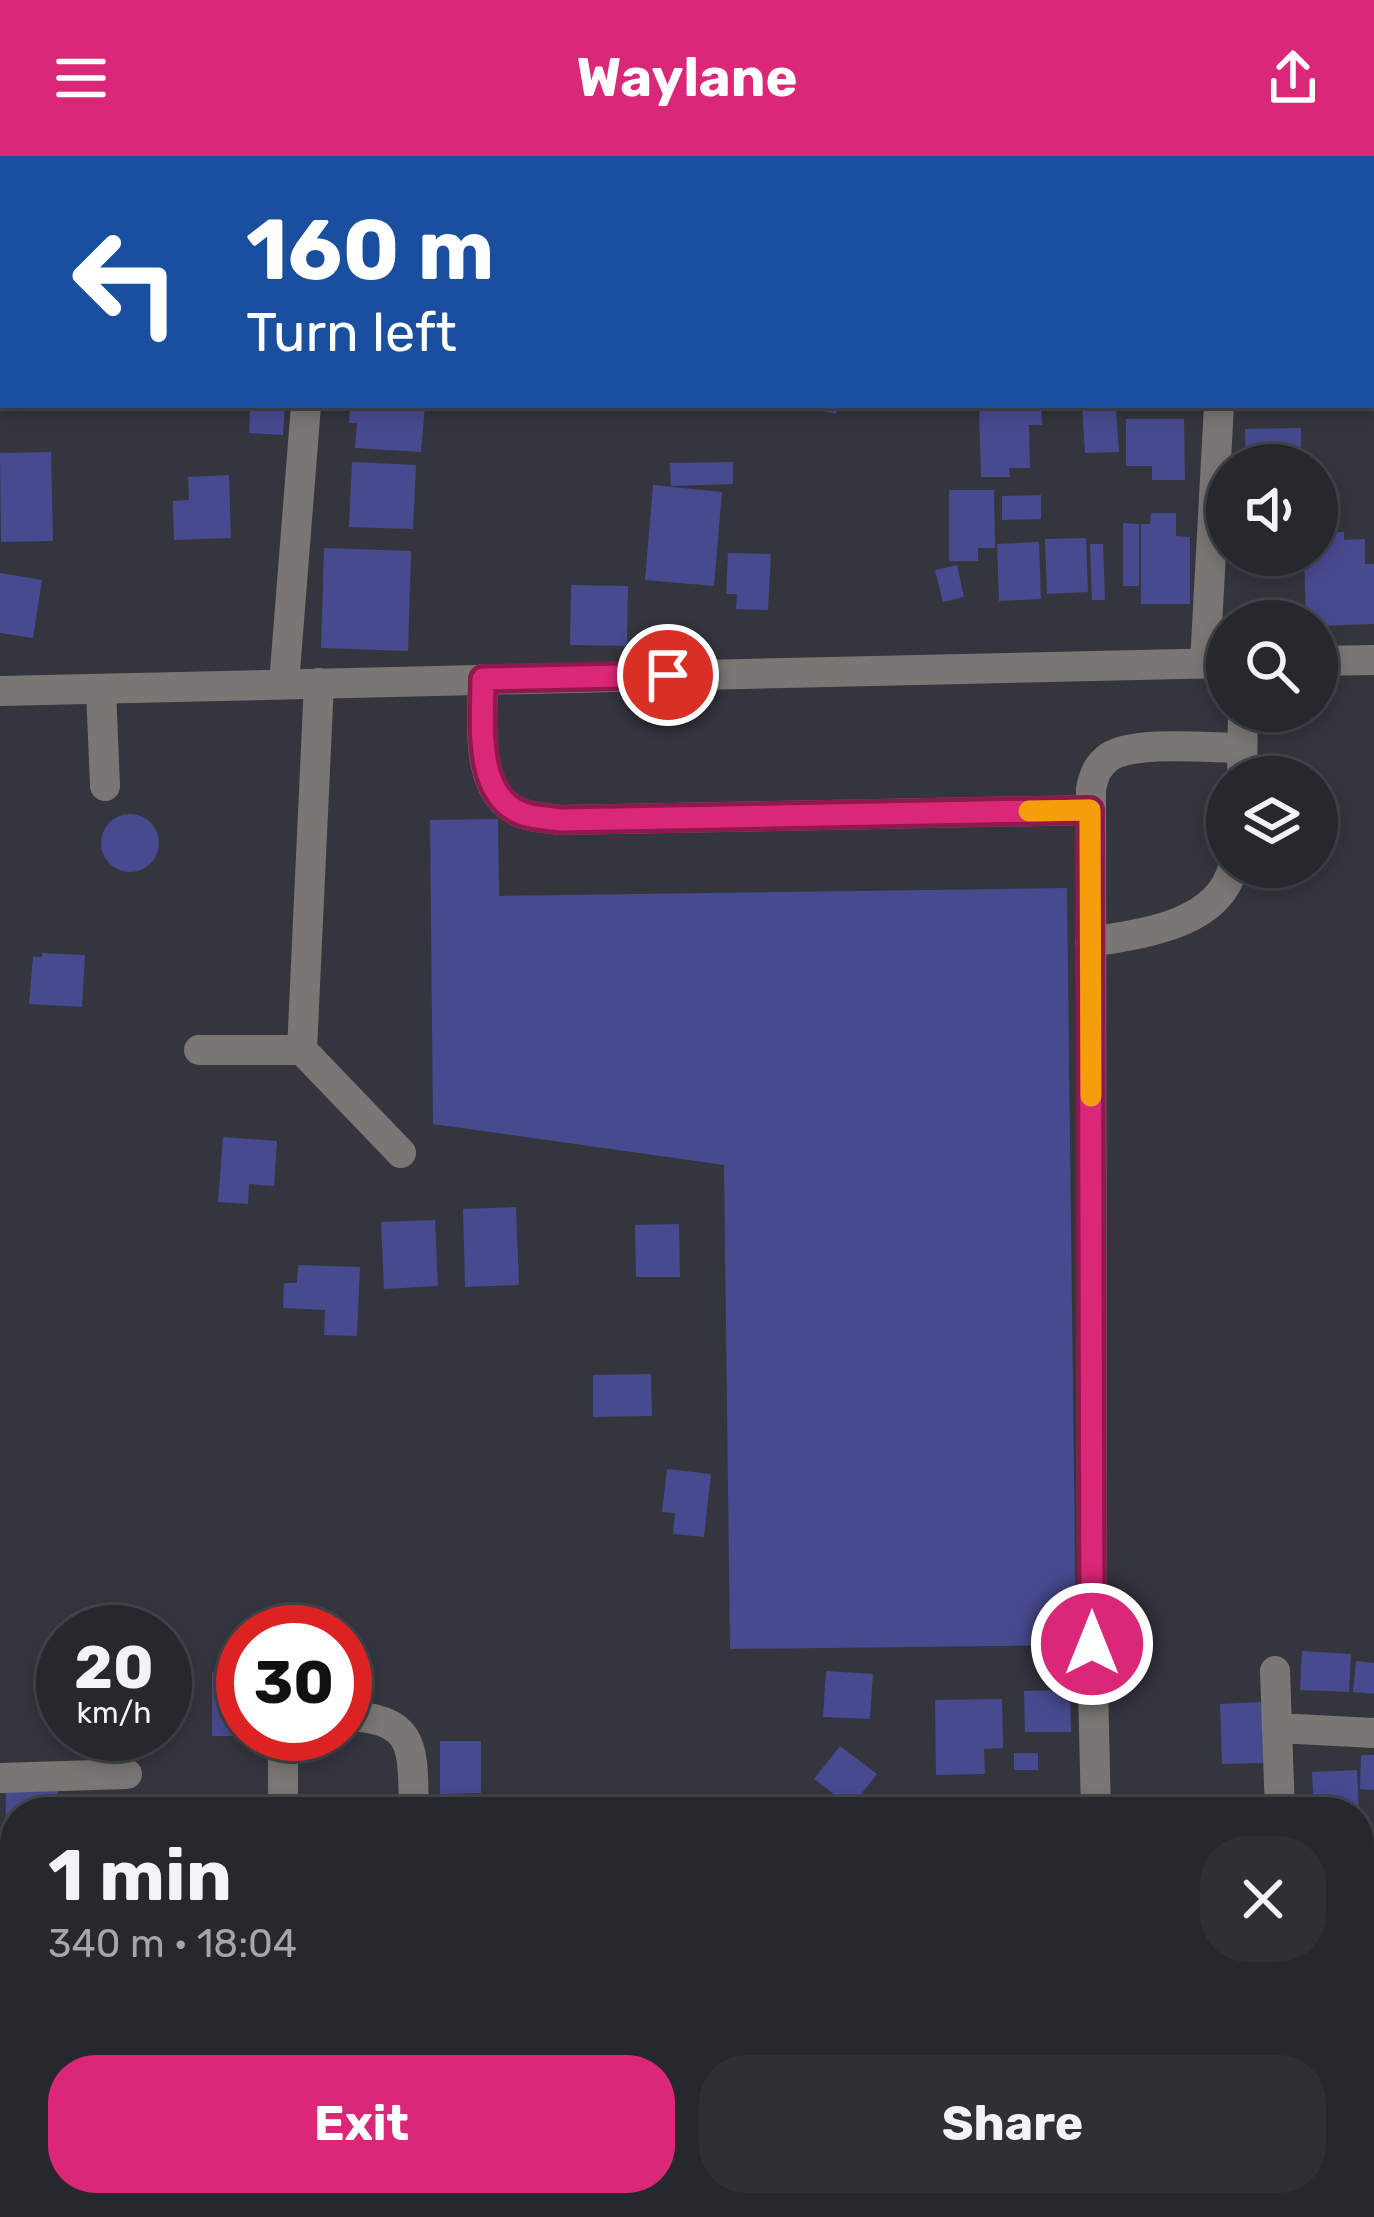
<!DOCTYPE html>
<meta charset="utf-8">
<style>
body{margin:0;font-family:Rubik,sans-serif;background:#2f3036;color:#f1f3f6;height:100vh;display:flex;flex-direction:column;font-size:45px;white-space:nowrap}
*{box-sizing:border-box;margin:0}
p{font-size:39px;color:#a4a6aa}
.icon{flex:none;width:66px;height:66px;fill:none;stroke:currentColor;stroke-width:2;stroke-linecap:round;stroke-linejoin:round}
.map{position:relative;flex:1;overflow:hidden}
.sheet{position:absolute;left:0px;top:1641px;width:1374px;height:420px;display:flex;flex-direction:column;background:#27282e;border-radius:48px 48px 0 0;box-shadow:0 6px 18px #0003,0 0 0 3px #43444a}
.sheet>*{flex:none}
.top-card{position:absolute;left:0px;top:0px;width:1374px;height:252px;box-shadow:0 6px 18px #0003,0 0 0 3px #43444a;background:#1a4fa0;color:#fff;overflow:hidden}
.buttons{position:absolute;left:1206px;top:288px;display:grid;gap:24px}
.buttons a{display:grid;place-items:center;width:132px;height:132px;border-radius:50%;background:#27282e;box-shadow:0 6px 18px #0003,0 0 0 3px #43444a;font-size:60px}
.speed{position:absolute;left:36px;top:1449px;display:flex;gap:24px;font-size:60px;font-weight:700;text-align:center}
.speed>*{display:grid;place-content:center;width:156px;height:156px;border-radius:50%;background:#27282e;box-shadow:0 6px 18px #0003,0 0 0 3px #43444a;line-height:1}
.speed small{font-size:30px;font-weight:400}
.speed .limit{border:18px solid #d22;background:#fff;color:#111}
.pin{position:absolute;display:grid;place-items:center;width:102px;height:102px;color:#fff;margin:-51px;border:6px solid #fff;border-radius:50%;box-shadow:0 3px 12px #0007}
.me{position:absolute;width:132px;margin:-66px;rotate:0deg;stroke-linejoin:round;filter:drop-shadow(0 0 9px #0008)}
.turn{display:flex;align-items:center;gap:42px;height:252px;padding:0 48px;font-size:54px}
.turn .icon{width:156px;height:156px;stroke-width:2.5}
.turn b{display:block;font-size:84px;line-height:102px}
.round{display:grid;place-items:center;flex:none;width:126px;height:126px;border-radius:48px;background:#2f3036}
.overview{display:flex;align-items:center;justify-content:space-between;height:204px;padding:0 48px}
h1{font-size:72px;font-weight:700;line-height:90px}
.action{display:flex;gap:24px;margin-top:auto;padding:24px 48px}
.action a{flex:1;height:138px;border-radius:48px;background:#db2777;color:#fff;font-size:48px;font-weight:700;line-height:138px;text-align:center}
.action a+a{background:#2f3036;color:#f1f3f6}
header{display:flex;justify-content:space-between;align-items:center;height:156px;padding:0 48px;background:#db2777;color:#fff;font-size:54px;font-weight:700}
.map>svg:first-child{display:block}
</style>
<header><svg class="icon" aria-label="menu" viewBox="0 0 24 24"><path d="M4 6h16M4 12h16M4 18h16"/></svg>Waylane<svg class="icon" aria-label="share" viewBox="0 0 24 24"><path d="M12 15V3M7 8l5-5 5 5M5 13v7h14v-7"/></svg></header>
<div class="map">
<svg width="1374" height="2061" viewBox="0 0 1374 2061">
<rect width="100%" height="100%" fill="#34353d"/>
<g fill="#484a90">
<polygon points="243,249 285,249 283,279 249,277 250,254 243,254"/>
<polygon points="350,249 425,250 421,296 355,292 357,267 349,267"/>
<polygon points="797,249 838,249 836,258"/>
<polygon points="1041,249 1042,269 1029,269 1030,312 1009,312 1010,321 981,321 979,250"/>
<polygon points="1082,249 1156,249 1156,253 1116,255 1119,296 1085,297"/>
<polygon points="1126,263 1184,263 1185,324 1152,324 1152,310 1126,310"/>
<polygon points="1301,272 1301,309 1246,309 1245,273"/>
<polygon points="51,296 53,385 1,386 0,297"/>
<polygon points="352,306 416,309 413,373 349,371"/>
<polygon points="733,306 733,328 671,330 670,307"/>
<polygon points="229,319 231,382 174,384 173,345 189,344 188,321"/>
<polygon points="653,329 722,336 714,430 645,424"/>
<polygon points="949,334 994,334 995,392 978,392 978,405 949,405"/>
<polygon points="1041,339 1041,363 1002,364 1002,340"/>
<polygon points="1151,357 1176,357 1176,380 1190,381 1190,448 1141,448 1141,368 1150,368"/>
<polygon points="1123,367 1139,368 1139,430 1123,430"/>
<polygon points="1317,376 1344,376 1344,384 1365,383 1365,408 1374,408 1374,468 1317,470 1317,465 1306,465 1304,399 1317,399"/>
<polygon points="1086,382 1088,436 1047,438 1045,383"/>
<polygon points="1039,386 1041,443 999,445 997,388"/>
<polygon points="1090,388 1103,388 1105,444 1092,444"/>
<polygon points="324,392 411,395 408,495 321,492"/>
<polygon points="728,397 771,398 768,454 736,453 737,438 726,438"/>
<polygon points="957,409 964,441 943,446 935,414"/>
<polygon points="0,417 42,424 33,482 0,477"/>
<polygon points="571,429 628,430 627,490 570,489"/>
<circle cx="130" cy="687" r="29"/>
<polygon points="498,663 499,740 1067,732 1076,1489 730,1493 724,1009 433,968 430,664"/>
<polygon points="42,797 85,799 82,851 29,848 33,801 42,801"/>
<polygon points="223,981 277,985 274,1030 249,1028 248,1048 218,1046"/>
<polygon points="516,1051 519,1129 465,1131 463,1053"/>
<polygon points="435,1064 438,1130 384,1133 381,1066"/>
<polygon points="679,1068 680,1121 636,1121 635,1069"/>
<polygon points="298,1109 360,1111 357,1180 324,1179 325,1154 283,1152 284,1127 297,1127"/>
<polygon points="651,1218 652,1260 593,1261 593,1219"/>
<polygon points="667,1313 711,1318 704,1381 673,1378 675,1357 662,1356"/>
<polygon points="1302,1495 1351,1498 1349,1536 1300,1534"/>
<polygon points="1356,1505 1374,1507 1374,1538 1353,1536"/>
<polygon points="826,1515 873,1518 870,1563 823,1561"/>
<polygon points="212,1516 243,1517 243,1580 212,1580"/>
<polygon points="1070,1534 1071,1576 1025,1576 1024,1535"/>
<polygon points="1002,1543 1003,1592 984,1593 985,1618 936,1619 935,1544"/>
<polygon points="1262,1546 1264,1607 1222,1608 1220,1548"/>
<polygon points="440,1585 481,1585 481,1637 440,1638"/>
<polygon points="840,1590 877,1618 851,1651 814,1623"/>
<rect x="1014" y="1597" width="24" height="17"/>
<polygon points="1361,1599 1374,1599 1374,1634 1360,1633"/>
<polygon points="1357,1614 1359,1656 1314,1656 1312,1616"/>
<polygon points="6,1628 58,1629 58,1656 15,1656 15,1704 5,1704"/>
<polygon points="1359,1739 1374,1739 1374,1779 1359,1778"/>
<polygon points="1359,1785 1372,1785 1370,1827 1359,1826"/>
<polygon points="1359,1875 1374,1875 1374,1910 1359,1909"/>
<polygon points="1359,2025 1374,2025 1374,2061 1326,2061 1326,2046 1359,2046"/>
</g>
<g fill="none" stroke-linecap="round" stroke-linejoin="round">
<g stroke="#797673" stroke-width="30">
<polyline points="341,3 341,0"/>
<polyline points="1231,3 1232,0"/>
<polyline points="1317,505 1374,504"/>
<polyline points="1205,507 1219,249"/>
<path d="M483,523C483,565 473,638 521,657C533,662 548,662 560,664L1090,654"/>
<polyline points="319,527 302,894 401,997"/>
<polyline points="284,528 306,249"/>
<polyline points="101,533 105,630"/>
<polyline points="0,535 1227,507"/>
<polyline points="1242,621 1243,555"/>
<path d="M1090,786C1139,778 1219,770 1233,711"/>
<polyline points="199,894 302,894"/>
<polyline points="1275,1515 1280,1656"/>
<path d="M345,1560C419,1562 412,1594 414,1656"/>
<polyline points="1277,1572 1374,1577"/>
<polyline points="0,1622 127,1618"/>
<polyline points="283,1656 283,1594 287,1578"/>
<path d="M1096,1656L1092,1488L1091,633C1094,619 1097,610 1109,601C1136,584 1209,592 1242,592"/>
<polyline points="1359,1711 1374,1712"/>
<polyline points="1359,1837 1374,1838"/>
<polyline points="1359,1978 1374,1978"/>
<polyline points="1240,2046 1240,2061"/>
</g>
</g>
<g fill="none" stroke-linecap="round" stroke-linejoin="round">
<defs>
<path id="route" d="M668,519L483,523C483,565 474,638 521,657C533,662 548,662 560,664L1090,654L1092,1488"/>
</defs>
<use href="#route" stroke="#8e194d" stroke-width="30"/>
<use href="#route" stroke="#db2777" stroke-width="21"/>
<polyline stroke="#f59e0b" stroke-width="21" points="1029,655 1090,654 1091,940"/>
</g>
</svg>
<div class="buttons">
<a><svg class="icon" aria-label="sound" viewBox="0 0 24 24"><path d="M4 9h4l5-4v14l-5-4H4zM17 9q2 3 0 6"/></svg></a>
<a><svg class="icon" aria-label="search" viewBox="0 0 24 24"><circle cx="10" cy="10" r="6"/><path d="M15 15l6 6"/></svg></a>
<a><svg class="icon" aria-label="layers" viewBox="0 0 24 24"><path d="M12 4l9 5-9 5-9-5zM3 14l9 5 9-5"/></svg></a>
</div>
<div class="speed"><div>20<small>km/h</small></div><div class="limit">30</div></div>
<div class="pin" style="left:668px;top:519px;background:#d93025"><svg class="icon" aria-label="arrive" viewBox="0 0 24 24"><path d="M6 21V4h12l-3 4 3 4H6"/></svg></div>
<svg class="me" style="left:1092px;top:1488px" viewBox="-20 -20 40 40"><circle r="17" fill="#db2777" stroke="#fff" stroke-width="3"/><path d="M0-11L8 9 0 5-8 9z" fill="#fff"/></svg>
<div class="top-card">
<div class="turn"><svg class="icon" aria-label="left" viewBox="0 0 24 24"><path d="M17 20v-9H6M10 6l-5 5 5 5"/></svg><div><b>160 m</b>Turn left</div></div>
</div>
<section class="sheet">
<div class="overview"><div><h1>1 min</h1><p>340 m · 18:04</p></div><a class="round"><svg class="icon" aria-label="close" viewBox="0 0 24 24"><path d="M6 6l12 12M18 6L6 18"/></svg></a></div>
<div class="action"><a>Exit</a><a>Share</a></div>
</section>
</div>
